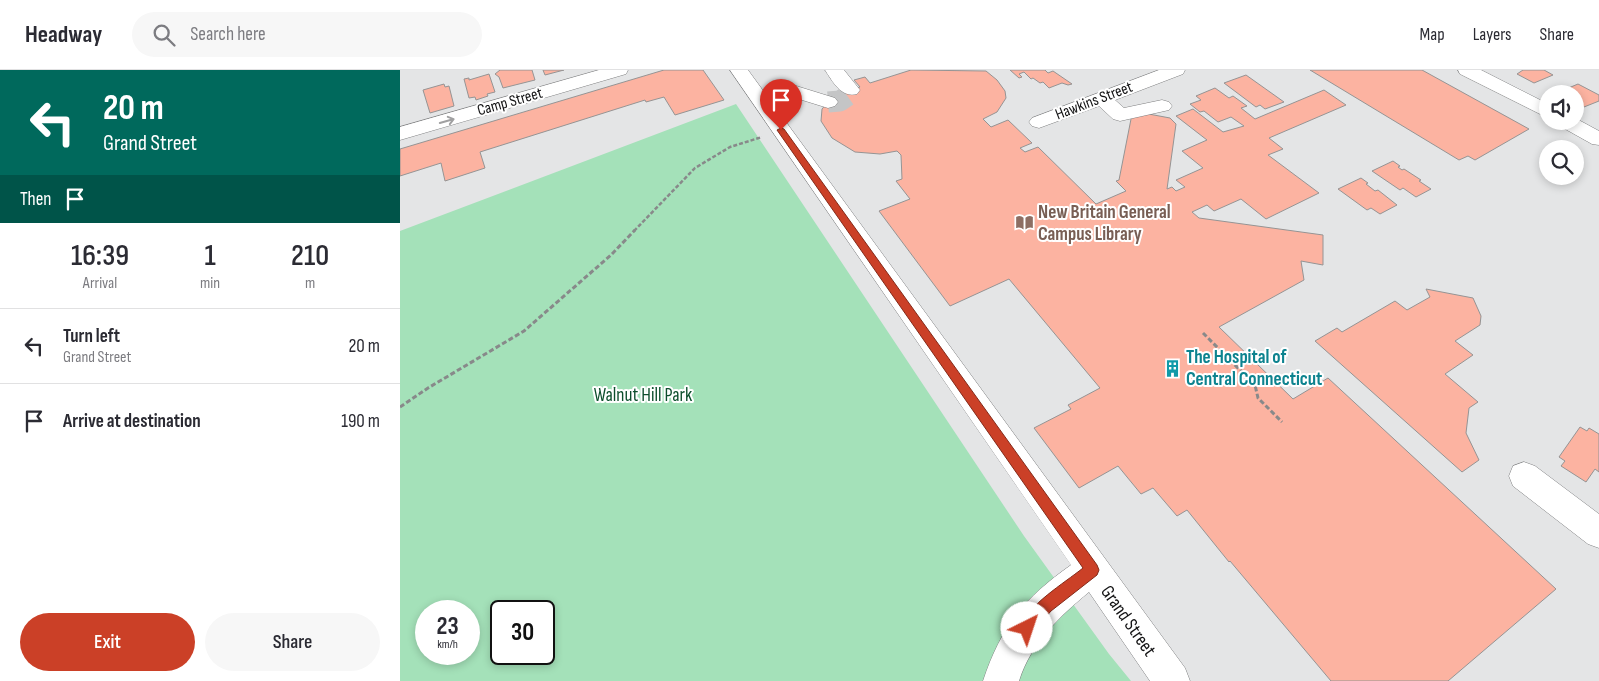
<!DOCTYPE html>
<style>
body{margin:0;font-family:"Sofia Sans Condensed",sans-serif;background:#f7f7f7;color:#2b2b33;height:100vh;display:flex;flex-direction:column;font-size:19px;white-space:nowrap}
*{box-sizing:border-box;margin:0}
p{font-size:16px;color:#7c7c81}
.icon{flex:none;width:28px;height:28px;fill:none;stroke:currentColor;stroke-width:2;stroke-linecap:round;stroke-linejoin:round}
.map{position:relative;flex:1;overflow:hidden}
.sheet{display:flex;flex-direction:column;background:#fff;width:400px}
.sheet>*{flex:none}
.top-card{background:#00695c;color:#fff;overflow:hidden}
.buttons{position:absolute;left:1139px;top:15px;display:grid;gap:10px}
.buttons a{display:grid;place-items:center;width:45px;height:45px;border-radius:50%;background:#fff;box-shadow:0 2px 8px #0003;font-size:25px}
.speed{position:absolute;left:15px;top:530px;display:flex;gap:10px;font-size:25px;font-weight:700;text-align:center}
.speed>*{display:grid;place-content:center;width:65px;height:65px;border-radius:50%;background:#fff;box-shadow:0 2px 8px #0003;line-height:1}
.speed small{font-size:12px;font-weight:400}
.speed .limit{border:2px solid #111;border-radius:8px;background:#fff;color:#111}
.pin{position:absolute;display:grid;place-items:center;width:42px;height:42px;color:#fff;margin:-51px -21px;border-radius:50% 50% 50% 0;rotate:-45deg;box-shadow:0 0 5px #0007}
.pin .icon{rotate:45deg}
.me{position:absolute;width:55px;margin:-28px;rotate:41deg;stroke-linejoin:round;filter:drop-shadow(0 0 4px #0008)}
.turn{display:flex;align-items:center;gap:18px;height:105px;padding:0 20px;font-size:22px}
.turn .icon{width:65px;height:65px;stroke-width:2.5}
.turn b{display:block;font-size:35px;line-height:42px}
.then{display:flex;align-items:center;height:48px;padding:0 20px;background:#0003;gap:10px;font-size:19px}
.eta{display:flex;justify-content:space-evenly;align-items:center;height:85px;text-align:center}
.eta b{font-size:30px;font-weight:600;line-height:35px}
.button{display:flex;gap:10px;margin-top:auto;padding:10px 20px}
.button a{flex:1;height:58px;border-radius:30px;background:#cb4027;color:#fff;font-size:20px;font-weight:600;line-height:58px;text-align:center}
.button a+a{background:#f7f7f7;color:#2b2b33}
ul{padding:0;list-style:none}
li{display:flex;align-items:center;gap:15px;height:75px;padding:0 20px;border-top:1px solid #e1e1e2}
li div{flex:1}
li b{display:block;font-size:19px}
li em{font-style:normal}
header{display:flex;align-items:center;gap:30px;box-sizing:border-box;height:70px;padding:0 25px;background:#fff;border-bottom:1px solid #e1e1e2}
header strong{font-size:24px}
nav{display:flex;gap:28px;margin-inline-start:auto;font-size:18px}
.search{width:350px;height:45px;background:#f7f7f7;display:flex;align-items:center;gap:12px;box-sizing:border-box;padding:0 18px;border-radius:28px;color:#7c7c81;font-size:19px}
main{display:flex;flex:1;min-height:0}
.map>svg:first-child{display:block}
</style>
<header>
<strong>Headway</strong>
<div class="search"><svg class="icon" aria-label="search" viewBox="0 0 24 24"><circle cx="10" cy="10" r="6"/><path d="M15 15l6 6"/></svg>Search here</div>
<nav><a>Map</a><a>Layers</a><a>Share</a></nav>
</header>
<main>
<section class="sheet">
<div class="top-card">
<div class="turn"><svg class="icon" aria-label="left" viewBox="0 0 24 24"><path d="M17 20v-9H6M10 6l-5 5 5 5"/></svg><div><b>20 m</b>Grand Street</div></div>
<div class="then">Then<svg class="icon" aria-label="arrive" viewBox="0 0 24 24"><path d="M6 21V4h12l-3 4 3 4H6"/></svg></div>
</div>
<div class="eta">
<div><b>16:39</b><p>Arrival</p></div>
<div><b>1</b><p>min</p></div>
<div><b>210</b><p>m</p></div>
</div>
<ul>
<li><svg class="icon" aria-label="left" viewBox="0 0 24 24"><path d="M17 20v-9H6M10 6l-5 5 5 5"/></svg><div><b>Turn left</b><p>Grand Street</p></div><em>20 m</em></li>
<li><svg class="icon" aria-label="arrive" viewBox="0 0 24 24"><path d="M6 21V4h12l-3 4 3 4H6"/></svg><div><b>Arrive at destination</b></div><em>190 m</em></li>
</ul>
<div class="button"><a>Exit</a><a>Share</a></div>
</section>
<div class="map">
<svg width="1199" height="611" viewBox="0 0 1199 611">
<rect width="100%" height="100%" fill="#e4e5e6"/>
<path fill="#a4e1b9" fill-rule="evenodd" d="M336,34L624,466L709,584L731,611H0V161ZM26,541H69V584H26ZM101,541H144V584H101Z"/>
<g fill="#fcb3a1" stroke="#959494">
<polygon points="132,0 135,10 103,18 99,7 95,4 100,0"/>
<polygon points="143,0 164,0 145,5"/>
<polygon points="264,0 303,0 324,30 275,45 264,27 246,32 245,30 80,82 85,98 45,111 41,93 0,106 0,79"/>
<polygon points="511,0 586,1 597,10 605,21 606,28 597,42 583,49 591,57 608,50 632,73 620,78 625,82 638,77 696,134 726,121 716,111 719,110 732,44 738,42 770,48 776,54 767,119 772,117 776,121 785,117 776,110 803,98 782,81 807,70 776,46 793,39 823,62 844,56 831,47 818,52 804,41 800,42 790,34 801,30 796,26 815,18 829,28 833,26 847,36 841,38 855,49 924,20 946,35 869,68 883,79 868,85 919,123 866,149 841,129 814,141 807,135 792,142 799,148 923,165 923,195 901,191 904,210 819,257 893,329 928,308 1156,519 1048,611 931,611 830,491 829,492 787,440 777,446 753,418 741,424 718,396 679,418 634,358 671,339 668,335 700,318 609,209 550,236 479,141 510,129 496,111 502,109 501,85 497,81 480,84 455,82 432,68 421,51 422,39 428,32 446,21 460,17 454,10 465,7 470,13"/>
<polygon points="610,0 645,0 648,3 653,1 672,14 668,15 662,13 649,18 643,12 640,13 633,8 631,9 624,2 619,4 622,7 619,8"/>
<polygon points="910,0 1022,0 1129,59 1075,90 1068,86 1059,90"/>
<polygon points="1144,0 1153,5 1134,13 1117,4 1123,0"/>
<polygon points="89,4 95,22 87,24 88,26 76,30 75,27 69,28 64,9 69,8 69,10"/>
<polygon points="846,5 884,32 865,39 860,35 856,37 824,13"/>
<polygon points="44,14 45,17 49,16 54,36 30,43 23,20"/>
<polygon points="1178,14 1199,25 1199,31 1179,39 1175,37 1175,24 1159,22"/>
<polygon points="993,91 1000,96 998,97 1002,100 1004,99 1021,110 1019,111 1031,119 1016,127 1003,118 1000,120 972,101"/>
<polygon points="961,108 968,113 966,114 975,121 978,120 997,135 980,144 971,138 967,140 938,119"/>
<polygon points="1026,219 1073,228 1081,246 1080,255 1055,271 1073,285 1045,304 1078,332 1069,338 1066,363 1079,390 1062,402 915,271 937,258 942,262 995,231 1007,240 1030,227"/>
<polygon points="1180,357 1187,361 1189,358 1199,364 1199,402 1195,399 1186,412 1161,396 1165,391 1159,387"/>
</g>
<g fill="none" stroke-linecap="round" stroke-linejoin="round">
<polyline stroke="#c4c5c6" stroke-width="21" stroke-dasharray="21 11" stroke-linecap="butt" points="428,32 440,31 450,24 450,20"/>
<defs>
<g id="minor">
<polygon points="199,0 228,0 226,4 0,70 0,57"/>
<path d="M330,0H348L785,598L790,611H750L689,522C659,547 631,573 619,611H583C601,557 624,528 671,495Z"/>
<path d="M425,0H444L460,20L457,24C441,28 433,12 425,0Z"/>
<polygon points="759,0 785,0 783,4 715,30 724,38 762,30 769,32 772,36 769,40 720,51 713,49 699,36 639,58 632,56 629,52 632,48"/>
<polygon points="1058,0 1081,0 1148,34 1148,48 1060,4"/>
<polygon points="393,15 435,28 438,32 435,36 428,38 386,25 383,21 386,17"/>
<polygon points="1175,48 1199,61 1199,75 1192,74 1158,55 1155,51 1175,51"/>
<polygon points="1124,392 1135,396 1199,444 1199,478 1188,474 1113,416 1109,406 1113,396"/>
</g>
</defs>
<use href="#minor" stroke="#7e7f80" stroke-width="1"/>
<polyline stroke="#88898a" stroke-width="2.5" stroke-dasharray="4 2" stroke-linecap="butt" points="234,161 295,98 330,77 362,67"/>
<g stroke="#88898a" stroke-width="3" stroke-dasharray="5 2.5" stroke-linecap="butt">
<polyline points="803,263 855,315 858,328 882,352"/>
<polyline points="0,337 28,318 124,261 211,185 235,160"/>
</g>
<use href="#minor" fill="#fff" fill-rule="evenodd"/>
</g>
<defs><path id="oneway-shaft" d="M-6 0H5M1.5-3L5.5 0L1.5 3" fill="none" stroke-width="1.6" stroke-linecap="round" stroke-linejoin="round" transform="scale(1.25)"/></defs>
<use stroke="#a0a0a1" href="#oneway-shaft" transform="translate(47 51) rotate(-16)"/>
<path fill="#cb4027" stroke="#842a19" d="M381,58L384,59L697,495L699,500L697,505L651,541L632,563L627,565L622,563L619,558C629,534 663,514 683,498L377,60Z"/>
<defs>
<symbol id="library-bare" viewBox="-9 -9 18 18"><path d="M-6-4Q-3-5.5-.7-3.5V5Q-3 3-6 4ZM6-4Q3-5.5 .7-3.5V5Q3 3 6 4Z" fill="#8d6e63" stroke="#fff" stroke-width="2.5" paint-order="stroke"/></symbol>
<symbol id="building-bare" viewBox="-9 -9 18 18"><path d="M-4-6H4V6H1V3H-1V6H-4ZM-2.5-4.3h1.7v1.8h-1.7ZM.8-4.3h1.7v1.8H.8ZM-2.5-1h1.7V.8h-1.7ZM.8-1h1.7V.8H.8Z" fill="#0f9aa8" stroke="#fff" stroke-width="2.5" paint-order="stroke"/></symbol>
</defs>
<g fill-rule="evenodd">
<use href="#library-bare" x="612" y="140" width="25" height="25"/>
<use href="#building-bare" x="760" y="286" width="25" height="25"/>
</g>
<g text-anchor="middle" dominant-baseline="central" stroke-width="4" stroke-linejoin="round" paint-order="stroke">
<g font-size="16" fill="#121213" stroke="#fff">
<text transform="translate(694 31) rotate(-21)">Hawkins Street</text>
<text transform="translate(110 32) rotate(-16)">Camp Street</text>
</g>
<g font-size="19" font-weight="bold" fill="#785e54" stroke="#fff" text-anchor="start">
<text x="638" y="142">New Britain General<tspan x="638" dy="22">Campus Library</tspan></text>
</g>
<g font-size="19" font-weight="bold" fill="#0d838f" stroke="#fff" text-anchor="start">
<text x="786" y="287">The Hospital of<tspan x="786" dy="22">Central Connecticut</tspan></text>
</g>
<g font-size="19" fill="#0c4e2c" stroke="#fff">
<text x="243" y="325">Walnut Hill Park</text>
</g>
<g font-size="19" fill="#121213" stroke="#fff">
<text transform="translate(728 551) rotate(55)">Grand Street</text>
</g>
</g>
</svg>
<div class="buttons">
<a><svg class="icon" aria-label="sound" viewBox="0 0 24 24"><path d="M4 9h4l5-4v14l-5-4H4zM17 9q2 3 0 6"/></svg></a>
<a><svg class="icon" aria-label="search" viewBox="0 0 24 24"><circle cx="10" cy="10" r="6"/><path d="M15 15l6 6"/></svg></a>
</div>
<div class="speed"><div>23<small>km/h</small></div><div class="limit">30</div></div>
<div class="pin" style="left:381px;top:60px;background:#d93025"><svg class="icon" aria-label="arrive" viewBox="0 0 24 24"><path d="M6 21V4h12l-3 4 3 4H6"/></svg></div>
<svg class="me" style="left:627px;top:558px" viewBox="-20 -20 40 40"><circle r="19" fill="#fff"/><path d="M0-13L10 11 0 6-10 11z" fill="#cb4027"/></svg>
</div>
</main>
